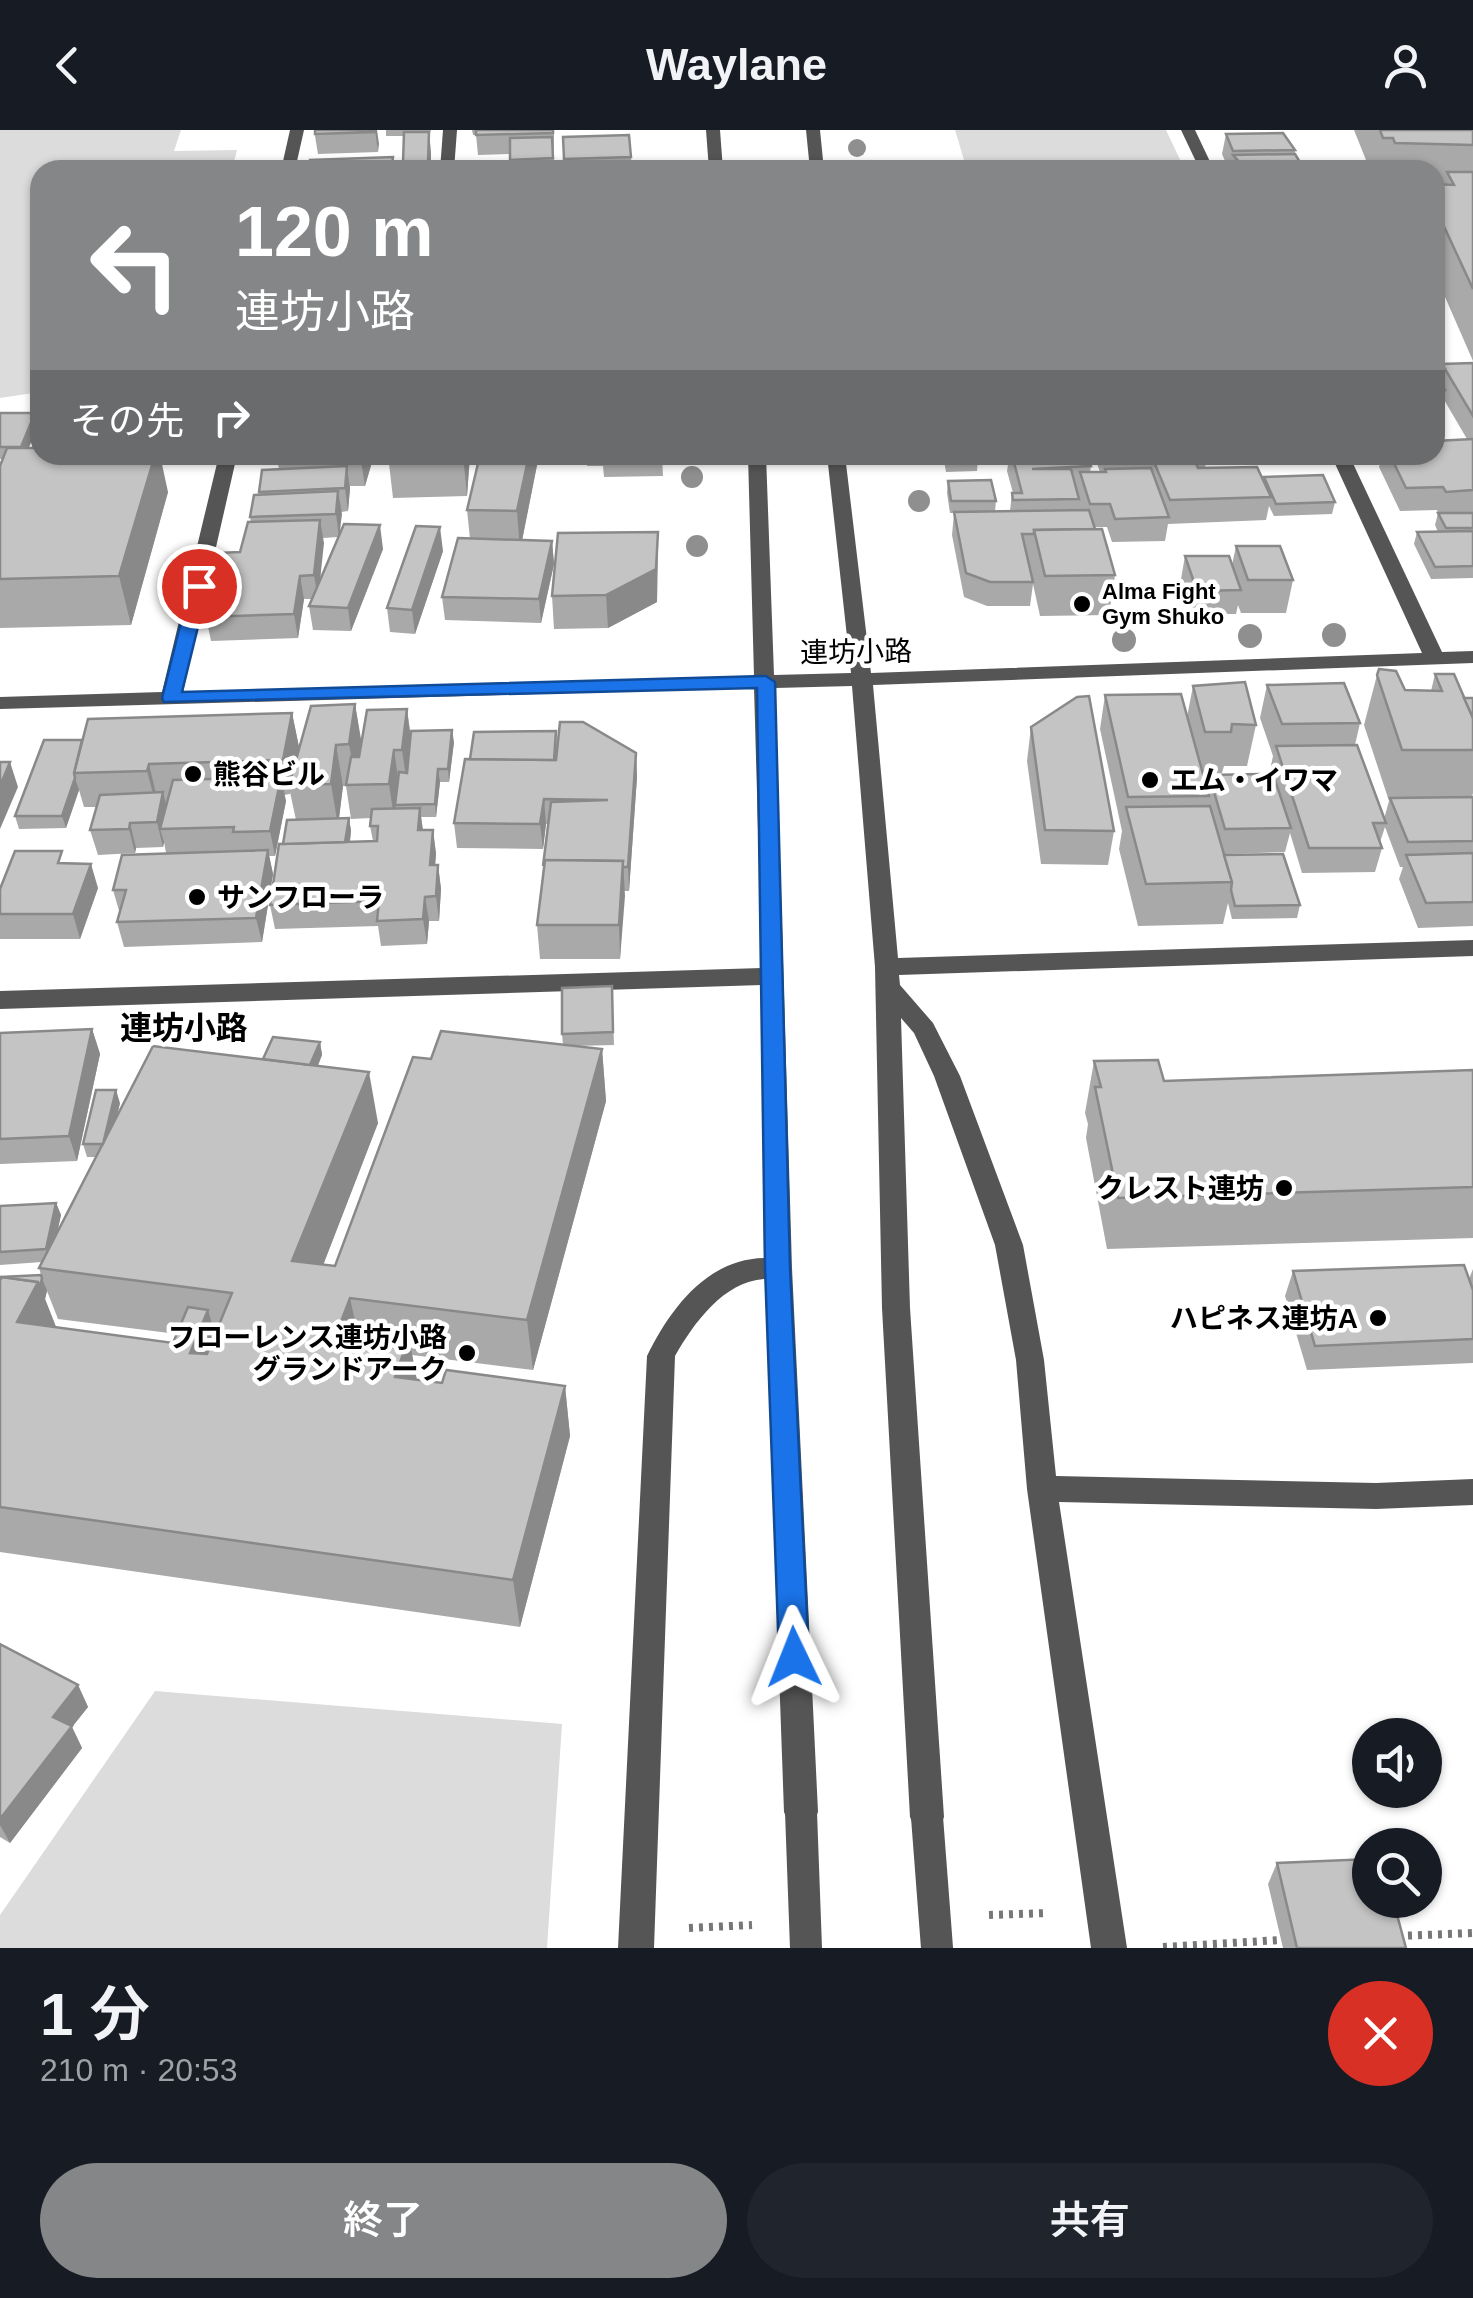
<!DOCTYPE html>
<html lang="ja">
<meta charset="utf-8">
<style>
body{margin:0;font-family:Helvetica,"Noto Sans JP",sans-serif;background:#20242c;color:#f1f3f6;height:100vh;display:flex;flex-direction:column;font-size:38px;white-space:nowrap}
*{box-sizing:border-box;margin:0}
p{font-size:32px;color:#9ea1a6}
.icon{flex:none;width:55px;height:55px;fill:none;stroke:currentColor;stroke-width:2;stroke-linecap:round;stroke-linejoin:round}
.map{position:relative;height:1818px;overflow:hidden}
.drawer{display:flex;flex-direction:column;background:#171b24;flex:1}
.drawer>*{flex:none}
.guide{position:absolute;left:30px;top:30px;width:1415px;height:305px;border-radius:30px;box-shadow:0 2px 8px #0004;background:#858687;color:#fff;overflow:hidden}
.fabs{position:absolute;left:1352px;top:1588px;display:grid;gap:20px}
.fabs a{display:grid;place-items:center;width:90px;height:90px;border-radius:50%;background:#171b24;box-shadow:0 2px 8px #0004;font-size:50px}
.pin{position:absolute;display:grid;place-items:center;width:85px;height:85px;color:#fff;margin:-42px;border:5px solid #fff;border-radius:50%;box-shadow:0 2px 10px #0007}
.me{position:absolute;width:110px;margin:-55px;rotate:358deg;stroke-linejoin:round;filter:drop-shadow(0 0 8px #0008)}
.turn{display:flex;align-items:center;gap:35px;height:210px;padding:0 40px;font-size:45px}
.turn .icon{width:130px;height:130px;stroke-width:2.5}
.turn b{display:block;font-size:70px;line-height:85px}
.then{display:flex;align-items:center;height:95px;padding:0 40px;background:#0003;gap:20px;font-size:38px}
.round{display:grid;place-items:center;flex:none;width:105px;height:105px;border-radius:52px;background:#20242c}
.headline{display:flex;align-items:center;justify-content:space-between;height:170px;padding:0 40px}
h1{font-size:60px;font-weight:600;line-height:75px}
.cta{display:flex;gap:20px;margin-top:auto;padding:20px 40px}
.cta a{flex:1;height:115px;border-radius:60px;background:#858687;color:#fff;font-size:40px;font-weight:600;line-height:115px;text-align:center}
.cta a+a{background:#20242c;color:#f1f3f6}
header{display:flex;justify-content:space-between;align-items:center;height:130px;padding:0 40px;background:#171b24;font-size:45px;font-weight:600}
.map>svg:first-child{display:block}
</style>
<header><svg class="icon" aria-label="back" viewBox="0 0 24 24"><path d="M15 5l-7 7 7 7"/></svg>Waylane<svg class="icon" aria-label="person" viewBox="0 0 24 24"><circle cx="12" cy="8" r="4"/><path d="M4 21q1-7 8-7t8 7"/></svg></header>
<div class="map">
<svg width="1473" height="1818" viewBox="0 0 1473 1818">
<rect width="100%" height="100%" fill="#fff"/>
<g fill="#dcdcdc">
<polygon points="0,0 181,0 174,21 237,20 232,40 40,40 40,262 0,268"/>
<polygon points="955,0 1166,0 1185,40 967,40"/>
<polygon points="155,1561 562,1594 547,1818 0,1818 0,1785"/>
</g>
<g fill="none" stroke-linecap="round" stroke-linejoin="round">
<g stroke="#777" stroke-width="8" stroke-dasharray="4 6" stroke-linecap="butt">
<polyline points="989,1785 1048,1783"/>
<polyline points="689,1798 752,1795"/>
<polyline points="1398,1806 1473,1803"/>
<polyline points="1163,1817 1281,1810"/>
</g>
<g fill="#555" fill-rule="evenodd">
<polygon points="290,0 304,0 295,40 281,40"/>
<polygon points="443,0 457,0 454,40 440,40"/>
<polygon points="706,0 720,0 723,40 709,40"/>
<polygon points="806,0 820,0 824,40 810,40"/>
<polygon points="1181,0 1195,0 1214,40 1200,40"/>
<path d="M219,325H237L183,562L754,546L748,325H766L774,545L851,543L827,325H845L871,543L1422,523L1331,325H1349L1442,522L1473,521V533L873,555L898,828L1473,810V826L899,845L900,855L933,893L960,946L1023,1115L1044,1230L1056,1346L1376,1353L1473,1349V1375L1376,1379L1059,1372L1127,1818H1091L1027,1359L1016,1230L995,1115L934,946L914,903L901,888L910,1178L944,1687L939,1699L927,1704L915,1699L910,1687L882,1178L875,837L852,556L775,558L792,1138L818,1682L813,1694L801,1699L789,1694L784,1682L765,1149C724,1151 694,1193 675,1226L654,1818H618L647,1226C670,1179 707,1129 764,1128L762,855L0,879V861L762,838L754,558L0,579V567L162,562Z"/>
</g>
<g stroke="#555" stroke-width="32">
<polyline points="801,1682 806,1818"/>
<polyline points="927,1687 937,1818"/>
</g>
</g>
<g fill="#8f8f8f">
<circle cx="857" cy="18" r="9"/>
<circle cx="692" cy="347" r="11"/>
<circle cx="919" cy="371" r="11"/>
<circle cx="697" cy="416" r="11"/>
<circle cx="1334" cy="505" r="12"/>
<circle cx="1250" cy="506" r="12"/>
<circle cx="1124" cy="510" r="12"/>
</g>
<g fill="#a9a9a9" fill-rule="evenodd">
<polygon points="314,0 378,0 377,0 378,22 318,24"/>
<polygon points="386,0 431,0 429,5 431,40 309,40 310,30 403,37 404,6 386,6"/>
<polygon points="472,0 554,0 554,40 511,40 510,24 478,25 476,5 473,5"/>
<polygon points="1354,0 1473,0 1473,231 1435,144 1435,40 1229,40 1222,24 1226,4 1295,20 1295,24 1301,34 1300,37 1370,40"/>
<polygon points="563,7 631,27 632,40 565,40"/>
<polygon points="1473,233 1473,448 1431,449 1414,414 1417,402 1438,402 1435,395 1438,383 1437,380 1400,381 1379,337 1382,325 1435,325 1467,309 1443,268 1439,282 1435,282 1435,241 1438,247 1442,234"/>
<polygon points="0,283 39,295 28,318 37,318 35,309 40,296 40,325 168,362 131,495 0,498 0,336 3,329 0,329"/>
<path d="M276,325H374L365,356H350L348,381L341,382L340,404L383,419L351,501L313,500L309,476L312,469H304L298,508L211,511L206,487L240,422L251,392L250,387L259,362L279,339ZM338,407L320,450L323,408Z"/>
<polygon points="388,325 470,325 467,366 393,368"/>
<polygon points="480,325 539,325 522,410 552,411 554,434 541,493 445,490 442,467 470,409 467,380"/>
<polygon points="587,325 662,325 663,346 604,347 603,336 587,336"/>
<polygon points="943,325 1087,325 1091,336 1090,342 1100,342 1094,325 1207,325 1205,338 1263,350 1264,347 1335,372 1332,384 1274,386 1269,376 1266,390 1168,394 1165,411 1112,412 1107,397 1094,397 1115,445 1109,485 1040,486 1033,454 1030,476 987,476 964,467 952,405 954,383 950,383 947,363 948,351 996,371 995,381 1010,381 1012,363 1013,363 1007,341 1009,328 978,329 977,341 946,342"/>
<polygon points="658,402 657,472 608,498 554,499 552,466"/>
<polygon points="1236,416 1293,450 1286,483 1241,483 1238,475 1236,484 1193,484 1181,449 1185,426 1232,435"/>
<polygon points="443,421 415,504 390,502 387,478"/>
<polygon points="1435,544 1464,568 1473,568 1473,663 1472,667 1473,667 1473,796 1418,798 1399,749 1403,737 1400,737 1385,697 1380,712 1382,718 1375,742 1302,743 1290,703 1285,722 1224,724 1300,775 1297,788 1232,789 1228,773 1223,794 1138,796 1119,719 1122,701 1100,599 1105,565 1187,587 1193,556 1256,595 1247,636 1224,636 1222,643 1203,643 1206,657 1209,645 1273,650 1270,640 1273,626 1260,588 1267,555 1360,593 1355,615 1384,689 1389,671 1364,595 1377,545 1405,560 1431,561"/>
<path d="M355,574L361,613L407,579L411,607L454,612L449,652H440L436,687H421L423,700H433L436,724L435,735H438L441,759L439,791H429L427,814L381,816L378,796L275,799L270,775L283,714L296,690L290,662V664L284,665L286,671L275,726H269L273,744L262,812L124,817L117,792L120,784L113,760L166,723L164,712L163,717L136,718L135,723L98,725L90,700L96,677H84L79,660L66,698L19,699L15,686L82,610L292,583L299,617L297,628ZM343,656H346L351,689L371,688L370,696L373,711L350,712L351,701L349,688H339Z"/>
<polygon points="1031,597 1114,701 1108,735 1041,734 1027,631"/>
<polygon points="556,601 557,614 636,623 637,647 629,761 624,761 620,829 540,829 537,795 548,694 546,694 543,719 457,718 454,693 470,629"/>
<polygon points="65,733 98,758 80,809 0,809 0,759"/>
<path d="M612,856L614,915L574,916L602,919L606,971L533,1240L412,1225L417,1250L442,1253L565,1256L570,1306L520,1497L0,1422V1147L41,1145L39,1138L42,1132L0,1135V1076L56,1073L61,1085L57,1102L96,1027H87L83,1014L120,973L117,986L263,929L320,912L322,925L318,936L378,993L323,1135L335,1136L431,929L563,915L562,904ZM47,1161L58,1189L177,1204L173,1213L56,1197L45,1169Z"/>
<polygon points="92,899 100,924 77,1031 0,1034 0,903"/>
<polygon points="1094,931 1164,951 1473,940 1473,1108 1107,1119 1086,1008 1088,994 1085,983"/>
<polygon points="1473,1139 1473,1233 1307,1240 1285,1166 1293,1141 1469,1149"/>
<polygon points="0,1514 78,1555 88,1577 72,1597 82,1618 10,1713 0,1707"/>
<polygon points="1277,1733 1406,1818 1283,1818 1268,1754"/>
</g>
<g fill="#898989">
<polygon points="375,0 377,0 379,14 378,22"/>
<polygon points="429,2 431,22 431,40 429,40 428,32"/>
<polygon points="35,283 39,295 24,328 21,317"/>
<polygon points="155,325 160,325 168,362 131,495 119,446"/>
<polygon points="360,325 374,325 365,356"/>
<polygon points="463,325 470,325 467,366"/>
<polygon points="529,325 539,325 520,421 517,381"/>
<polygon points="347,336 350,359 348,381 345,358"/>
<polygon points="338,361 342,384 339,407 336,384"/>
<polygon points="320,390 324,413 318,469 314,445"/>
<polygon points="380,395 383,419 351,501 348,478"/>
<polygon points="440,397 443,421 415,504 412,480"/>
<polygon points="658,402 657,472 608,498 606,465"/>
<polygon points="552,411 554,434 541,493 539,469"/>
<polygon points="300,446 304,469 298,508 294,484"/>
<polygon points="355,574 362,615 356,655 349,614"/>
<polygon points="407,579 411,613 407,654 402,620"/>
<polygon points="292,583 299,617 292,655 289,655 290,664 283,630"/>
<polygon points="452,600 454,612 449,652 448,639"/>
<polygon points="336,615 343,656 338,696 331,654"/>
<polygon points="394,620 399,654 394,688 389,654"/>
<polygon points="636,623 637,647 629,761 628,737"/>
<polygon points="10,632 18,657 0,699 0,656"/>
<polygon points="149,634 157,668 156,675 147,641"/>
<polygon points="438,639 440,652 436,687 435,674"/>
<polygon points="281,647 286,671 275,726 270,701"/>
<polygon points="75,648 79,660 66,698 62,686"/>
<polygon points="163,662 169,686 160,699 164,712 163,717 157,692"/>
<polygon points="544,669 546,694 543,719 540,694"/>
<polygon points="420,678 423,702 418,700"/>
<polygon points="349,688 351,701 348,726 345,713"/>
<polygon points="130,693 136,718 135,723 129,699"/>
<polygon points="433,700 436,724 433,760 430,735"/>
<polygon points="268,720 273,744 262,812 256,788"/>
<polygon points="623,731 625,766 620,829 619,795"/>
<polygon points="91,734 98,758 80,809 73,784"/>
<polygon points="438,735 441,759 439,791 436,766"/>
<polygon points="425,767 429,791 427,814 423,789"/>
<polygon points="92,899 100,924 77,1031 69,1006"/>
<polygon points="320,912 322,925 297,983 294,970"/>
<polygon points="602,919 606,971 533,1240 527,1190"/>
<polygon points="369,942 378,993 305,1182 292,1131"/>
<polygon points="116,960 120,973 107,1027 103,1014"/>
<polygon points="56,1073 61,1085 51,1132 46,1119"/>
<polygon points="42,1148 47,1161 45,1169 58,1202 17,1192 38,1152"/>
<polygon points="350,1168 361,1219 339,1197"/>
<polygon points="208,1180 223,1231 190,1223"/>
<polygon points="409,1207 418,1257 395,1247"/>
<polygon points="565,1256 570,1306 520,1497 513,1450"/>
<polygon points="78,1555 88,1577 72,1597 82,1618 10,1713 0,1695 0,1689 53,1587"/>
</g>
<g fill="#c4c4c4" stroke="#898989" stroke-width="2.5">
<polygon points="315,0 375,0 375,2 315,4"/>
<polygon points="476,0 553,0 553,3 476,5"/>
<polygon points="1380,0 1473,0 1473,15 1395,13 1393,8 1383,8"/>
<polygon points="404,2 429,2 428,32 403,33"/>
<polygon points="1283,3 1295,20 1233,21 1226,4"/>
<polygon points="629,5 631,27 564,29 563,7"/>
<polygon points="552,7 553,28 510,30 510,8"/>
<polygon points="1295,24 1301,34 1242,35 1233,25"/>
<polygon points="393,27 392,36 309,39 310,30"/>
<polygon points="404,37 404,40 382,40 382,38"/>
<polygon points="1290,37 1370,40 1291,40"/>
<polygon points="1447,42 1473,42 1473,159 1435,77 1435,54 1454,55"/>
<polygon points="1473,233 1473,286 1442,234"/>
<polygon points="1435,241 1445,260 1435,260"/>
<polygon points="0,283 35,283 21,317 0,317"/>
<polygon points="40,296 40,309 35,309"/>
<polygon points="1473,309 1473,360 1446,362 1443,357 1406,358 1390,325 1435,325 1435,311"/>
<polygon points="7,318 40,318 40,325 155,325 119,446 0,449 0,336"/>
<polygon points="388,325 463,325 463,327 388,329"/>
<polygon points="480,325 529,325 517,381 467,380"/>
<polygon points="1012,325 1087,325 1091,336 1032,339 1071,339 1079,369 1013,370 1012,363 1022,363"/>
<polygon points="1195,331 1198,338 1257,337 1271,367 1170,370 1154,332"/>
<polygon points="347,336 345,358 259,362 262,340"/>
<polygon points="1151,338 1169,387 1115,389 1110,374 1090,374 1080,342 1106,342 1105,339"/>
<polygon points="1323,345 1335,372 1276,374 1264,347"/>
<polygon points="991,350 996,371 951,371 948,351"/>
<polygon points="338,361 336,384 250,387 254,365"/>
<polygon points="1089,380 1095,399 1034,400 1034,404 1022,404 1033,452 990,452 966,443 954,382"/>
<polygon points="1438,383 1473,383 1473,398 1446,398"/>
<polygon points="320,390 314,445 300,446 294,484 206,487 218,423 240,422 248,392"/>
<polygon points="344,394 380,395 348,478 309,476"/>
<polygon points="416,396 440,397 412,480 387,478"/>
<polygon points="1102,399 1115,445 1045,446 1034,400"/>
<polygon points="1473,401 1473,436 1435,437 1417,402"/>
<polygon points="658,402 656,439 606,465 552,466 558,403"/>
<polygon points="458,408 552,411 539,469 442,467"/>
<polygon points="1236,416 1280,416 1293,450 1248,450"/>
<polygon points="1185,426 1229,426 1241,460 1197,461"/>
<polygon points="1379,539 1396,541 1405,560 1442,561 1435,544 1454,544 1473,588 1473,620 1402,620 1377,545"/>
<polygon points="1245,552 1256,595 1232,594 1231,602 1205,602 1193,556"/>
<polygon points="1344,553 1360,593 1282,594 1267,555"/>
<polygon points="1181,564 1209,666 1128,667 1105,565"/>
<polygon points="1089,566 1114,701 1045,700 1031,597 1077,567"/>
<polygon points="1464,568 1473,568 1473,588"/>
<polygon points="355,574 349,614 336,615 331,654 289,655 311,576"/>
<polygon points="407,579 402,620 394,620 389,654 346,655 351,627 359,627 367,580"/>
<polygon points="292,583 283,630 149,634 147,641 74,643 88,589"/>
<polygon points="560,592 583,592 636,623 628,737 622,737 623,731 545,730 543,736 551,672 608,670 544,669 540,694 454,693 465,629 556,630"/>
<polygon points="452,600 448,639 438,639 435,674 395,675 399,642 407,643 411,601"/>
<polygon points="556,601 554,630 470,629 474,602"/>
<polygon points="44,610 82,610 74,643 75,648 62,686 15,686"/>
<polygon points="1357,615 1386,693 1373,693 1382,718 1309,718 1276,616"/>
<polygon points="0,632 10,632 0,656"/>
<polygon points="1259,644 1261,650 1275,650 1291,698 1225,699 1209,645"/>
<polygon points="281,647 270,701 233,702 234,697 160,699 173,650"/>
<polygon points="163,662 157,692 130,693 129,699 90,700 100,665"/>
<polygon points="1473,667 1473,711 1408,712 1390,668"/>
<polygon points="1210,676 1232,752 1146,754 1126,677"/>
<polygon points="420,678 418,700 433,700 430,735 438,735 436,766 425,767 423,789 377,791 379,771 270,775 279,714 377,711 378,696 370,696 372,679"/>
<polygon points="349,688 345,712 283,714 287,690"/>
<polygon points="268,720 256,788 117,792 126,760 113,760 122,725"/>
<polygon points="15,721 62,721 58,733 91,734 73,784 0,784 0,759"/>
<polygon points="1473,723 1473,772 1426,773 1406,725"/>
<polygon points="1283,724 1300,775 1235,776 1231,760 1232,752 1224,725"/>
<polygon points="545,730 623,731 619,795 537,795"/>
<polygon points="612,856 613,902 562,904 562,858"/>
<polygon points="92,899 69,1006 0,1009 0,903"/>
<polygon points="441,901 602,919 527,1190 350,1168 339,1197 409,1207 395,1247 442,1253 446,1240 565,1256 513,1450 0,1377 0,1150 2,1147 38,1152 17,1192 173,1213 188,1177 208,1180 190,1223 207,1224 232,1163 39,1138 153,916 369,942 292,1131 335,1136 413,927 431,929"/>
<polygon points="273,907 320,912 310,935 263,929"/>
<polygon points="1158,930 1164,951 1473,940 1473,1057 1118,1068 1095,957 1101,957 1094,931"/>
<polygon points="96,960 116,960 103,1014 83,1014"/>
<polygon points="56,1073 46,1119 0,1122 0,1076"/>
<polygon points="1464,1135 1473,1160 1473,1209 1315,1216 1293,1141"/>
<polygon points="41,1145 42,1148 40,1157 38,1152 2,1147 0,1150 0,1147"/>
<polygon points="0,1514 78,1555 53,1587 72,1596 0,1689"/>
<polygon points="1370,1729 1370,1770 1393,1770 1406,1818 1297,1818 1277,1733"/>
</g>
<polygon fill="#1a73e8" stroke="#114b97" stroke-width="2.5" points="199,450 208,456 182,562 766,546 775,552 790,1138 809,1527 804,1536 794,1540 784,1536 779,1527 765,1138 757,558 164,572 162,568 190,456"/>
<g fill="#000" stroke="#fff" stroke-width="4">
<circle cx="1082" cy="474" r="10"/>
<circle cx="193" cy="644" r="10"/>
<circle cx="1150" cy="650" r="10"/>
<circle cx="197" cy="767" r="10"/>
<circle cx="1284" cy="1058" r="10"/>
<circle cx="1378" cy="1188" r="10"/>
<circle cx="467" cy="1223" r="10"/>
</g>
<g text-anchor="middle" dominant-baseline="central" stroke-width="9" stroke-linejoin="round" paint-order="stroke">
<g font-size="22" font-weight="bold" fill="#000" stroke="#fff" text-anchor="start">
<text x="1102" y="461">Alma Fight<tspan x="1102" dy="25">Gym Shuko</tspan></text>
</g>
<g font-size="28" fill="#000" stroke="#fff">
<text transform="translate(856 522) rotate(-1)">連坊小路</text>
</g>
<g font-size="28" font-weight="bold" fill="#000" stroke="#fff" text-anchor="start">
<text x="213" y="644">熊谷ビル</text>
<text x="1170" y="650">エム・イワマ</text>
<text x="217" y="767">サンフローラ</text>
<text x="1264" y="1058" text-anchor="end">クレスト連坊</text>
<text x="1358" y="1188" text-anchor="end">ハピネス連坊A</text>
<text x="447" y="1207" text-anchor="end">フローレンス連坊小路<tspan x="447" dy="32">グランドアーク</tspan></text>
</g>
<g font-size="32" font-weight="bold" fill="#000" stroke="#fff">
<text x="184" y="898">連坊小路</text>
</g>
</g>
</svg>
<div class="fabs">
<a><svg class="icon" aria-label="sound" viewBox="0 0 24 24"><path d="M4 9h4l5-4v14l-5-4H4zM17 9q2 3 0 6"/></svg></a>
<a><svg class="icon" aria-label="search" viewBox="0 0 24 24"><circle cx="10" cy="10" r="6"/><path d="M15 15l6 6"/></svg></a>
</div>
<div class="pin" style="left:199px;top:456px;background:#d93025"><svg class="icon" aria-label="arrive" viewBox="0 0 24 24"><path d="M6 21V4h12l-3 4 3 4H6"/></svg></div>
<svg class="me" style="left:794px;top:1527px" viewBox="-20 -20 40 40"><path d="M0-17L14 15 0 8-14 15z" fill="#1a73e8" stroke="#fff" stroke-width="4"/></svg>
<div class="guide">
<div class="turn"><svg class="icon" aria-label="left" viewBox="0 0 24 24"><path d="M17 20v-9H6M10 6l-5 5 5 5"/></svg><div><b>120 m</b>連坊小路</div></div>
<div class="then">その先<svg class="icon" aria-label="right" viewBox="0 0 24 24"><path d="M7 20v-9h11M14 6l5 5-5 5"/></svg></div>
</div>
</div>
<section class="drawer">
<div class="headline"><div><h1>1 分</h1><p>210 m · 20:53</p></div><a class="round" style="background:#d93025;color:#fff"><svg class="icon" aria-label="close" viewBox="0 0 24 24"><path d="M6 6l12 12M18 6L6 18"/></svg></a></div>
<div class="cta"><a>終了</a><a>共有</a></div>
</section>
